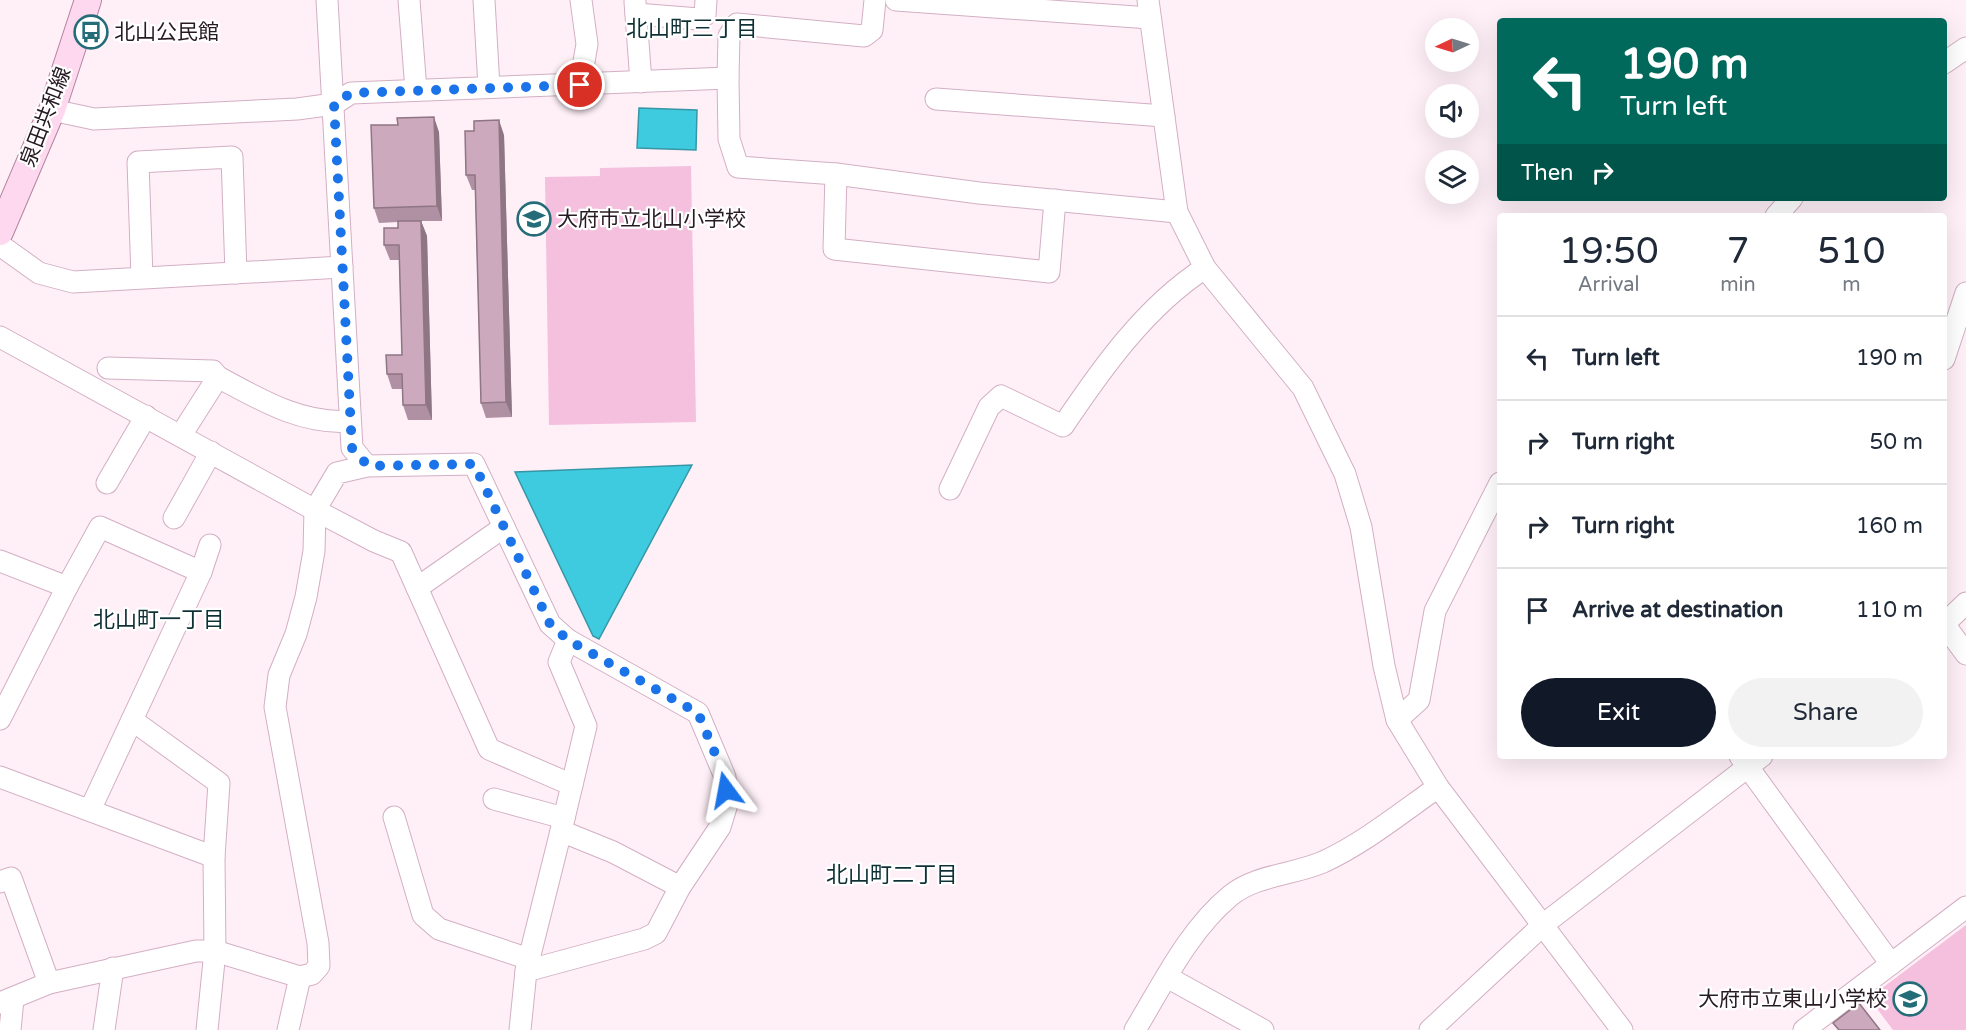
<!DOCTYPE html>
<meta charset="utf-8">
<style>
body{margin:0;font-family:"Varela Round","Noto Sans JP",sans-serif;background:#f2f2f3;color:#1f2937;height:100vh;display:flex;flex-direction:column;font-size:22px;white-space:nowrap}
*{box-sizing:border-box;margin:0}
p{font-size:20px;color:#747a83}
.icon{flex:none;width:33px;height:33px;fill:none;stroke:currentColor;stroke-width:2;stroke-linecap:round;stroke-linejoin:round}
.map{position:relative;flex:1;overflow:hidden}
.panel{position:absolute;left:1497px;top:213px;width:450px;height:546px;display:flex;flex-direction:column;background:#fff;border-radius:6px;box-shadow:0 6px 24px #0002}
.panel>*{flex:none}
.guide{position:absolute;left:1497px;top:18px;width:450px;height:183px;border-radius:6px;box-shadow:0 6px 24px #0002;background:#00695c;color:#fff;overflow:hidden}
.needle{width:39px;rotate:266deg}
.fabs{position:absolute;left:1425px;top:18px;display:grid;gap:12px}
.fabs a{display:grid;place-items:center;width:54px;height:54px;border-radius:50%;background:#fff;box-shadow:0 6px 24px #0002;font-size:30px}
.pin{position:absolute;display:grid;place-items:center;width:51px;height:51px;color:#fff;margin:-26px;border:3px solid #fff;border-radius:50%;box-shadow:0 2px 6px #0007}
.me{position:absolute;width:66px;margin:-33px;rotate:347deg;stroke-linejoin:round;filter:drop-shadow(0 0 4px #0008)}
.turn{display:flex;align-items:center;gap:21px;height:126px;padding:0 24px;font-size:27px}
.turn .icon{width:78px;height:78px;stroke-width:2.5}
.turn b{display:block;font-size:42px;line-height:51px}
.then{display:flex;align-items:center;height:57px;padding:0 24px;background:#0003;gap:12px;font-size:22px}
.eta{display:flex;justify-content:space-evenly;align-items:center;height:102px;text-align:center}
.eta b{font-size:36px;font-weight:600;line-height:42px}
.primary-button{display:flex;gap:12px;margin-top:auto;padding:12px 24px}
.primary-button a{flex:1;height:69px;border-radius:36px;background:#111827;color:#fff;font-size:24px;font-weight:600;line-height:69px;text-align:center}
.primary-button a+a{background:#f2f2f3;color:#1f2937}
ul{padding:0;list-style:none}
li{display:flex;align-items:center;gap:18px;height:84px;padding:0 24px;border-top:2px solid #e0e1e3}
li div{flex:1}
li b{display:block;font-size:22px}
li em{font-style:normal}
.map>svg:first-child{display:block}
</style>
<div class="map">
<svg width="1966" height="1030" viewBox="0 0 1966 1030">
<rect width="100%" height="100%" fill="#fff0f8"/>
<g fill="#f5bfde">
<polygon points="691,166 696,422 549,425 545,177 600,176 600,168"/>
<polygon points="1966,925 1966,1030 1893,1030 1869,998"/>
</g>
<g fill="#3ecbdf" stroke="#3796a6" stroke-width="1.5">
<polygon points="639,108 697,110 696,150 637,148"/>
<polygon points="692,465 599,639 593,636 515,472"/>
</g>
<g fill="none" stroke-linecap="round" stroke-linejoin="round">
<defs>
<g id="minor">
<polyline points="327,0 352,448 367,466"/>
<polyline points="409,0 416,90"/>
<polyline points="484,0 489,87"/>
<polyline points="875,0 872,30 864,36 737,24 729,36 728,78 729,139 738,167 836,174 979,193 1177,212"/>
<polyline points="896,0 1150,18"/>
<polyline points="1148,0 1177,212 1205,268 1303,388 1345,474 1361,527 1384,666 1397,720 1438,787 1622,1030"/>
<polyline points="635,2 641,82"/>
<polyline points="636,14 699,19 705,15 706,0"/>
<polyline points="1944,63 1966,48"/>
<polyline points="580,85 587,44 581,0"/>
<polyline points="936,99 1164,116"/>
<polyline points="52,110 94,119 297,109 334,104 351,93 728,78"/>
<polyline points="836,174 834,249 1049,272 1055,200"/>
<polyline points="1776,216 1792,198"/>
<polyline points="0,245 39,273 73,282 342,267"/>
<polyline points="142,277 138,162 232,157 236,273"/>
<polyline points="0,337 315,510 374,541 401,552 489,749 572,785"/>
<polyline points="1944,359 1966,293"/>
<polyline points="108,368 213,371 218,377"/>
<path d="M181,435L218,377C259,399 302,425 350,421"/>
<polyline points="107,483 146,416"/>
<path d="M950,489L989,407L1001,396L1063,426C1102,368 1146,306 1205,268"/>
<polyline points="174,518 211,452"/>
<polyline points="0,561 67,587 100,527 201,572"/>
<polyline points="417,588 504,527"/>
<polyline points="1944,624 1966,654"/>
<polyline points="1944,624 1966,603"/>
<polyline points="0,719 67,587"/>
<polyline points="132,720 219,783 214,857"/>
<polyline points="1397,720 1419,700 1435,611 1500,483"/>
<polyline points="1740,756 1891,964"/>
<polyline points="0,777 214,857 215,951 207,1030"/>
<polyline points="494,799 564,818"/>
<polyline points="90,810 201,572 210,545"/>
<polyline points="394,817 423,915 439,929 529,959"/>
<polyline points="561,831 586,726 559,662 568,640"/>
<polyline points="0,882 11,878 49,983"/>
<polyline points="526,971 561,831 613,852 680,887"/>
<polyline points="1167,977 1263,1030"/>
<polyline points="0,1003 49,983 196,951 215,951 300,977 312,974 319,966 318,943 275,707 279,675 296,634 306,597 314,551 315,510 337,473 367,466 474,464 550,624 568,640 698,713 725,777 727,804 720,827 680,887 656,933 644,939 526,971 520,1030"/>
<polyline points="10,1030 13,999"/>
<polyline points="104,1030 113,968"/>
<polyline points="288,1030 300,977"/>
<path d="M1135,1030C1163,984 1188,931 1230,896C1255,875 1293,875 1323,862C1364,843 1401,813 1438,787"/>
<polyline points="1430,1030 1544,924 1762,756"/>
<polyline points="1804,1030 1966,907"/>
</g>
<polyline id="major" points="0,232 52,110 88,0"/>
</defs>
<use href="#minor" stroke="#d3afc3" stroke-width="23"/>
<use href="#major" stroke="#b2859f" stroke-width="28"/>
<use href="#minor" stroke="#fff" stroke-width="21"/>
<use href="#major" stroke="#fed8ee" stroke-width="26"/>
</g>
<g fill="#af91a3">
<polygon points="398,125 439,132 442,221 421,221 427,236 432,420 408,420 403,405 402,389 392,389 387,374 402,355 399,260 390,260 384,245 398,228 398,222 379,223 374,208"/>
<polygon points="504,135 512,417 486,418 481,403 475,190 472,190 466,175"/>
</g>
<g fill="#8f7684">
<polygon points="434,117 439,132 442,221 437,206"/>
<polygon points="499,120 504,135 512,417 506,402"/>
<polygon points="421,221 427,236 432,420 426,405"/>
</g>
<g fill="#cca9bd" stroke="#8f7684" stroke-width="1.5">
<polygon points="434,117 437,206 374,208 371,125 398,125 397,118"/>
<polygon points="499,120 506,402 481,403 475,175 466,175 465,131 474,131 474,121"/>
<polygon points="398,221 421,221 426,405 403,405 402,374 387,374 386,355 402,355 399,245 384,245 384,228 398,228"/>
<polygon points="1859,1003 1880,1030 1839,1030 1833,1023"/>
</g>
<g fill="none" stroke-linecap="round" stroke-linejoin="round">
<polyline stroke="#1a73e8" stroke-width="10" stroke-dasharray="0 18" points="580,85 351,93 334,104 352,448 368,466 474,464 550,624 568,640 698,713 725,777 726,790"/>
</g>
<defs>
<symbol id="bus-ring" viewBox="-11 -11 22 22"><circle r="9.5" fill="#fff" stroke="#246d78" stroke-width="1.5"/><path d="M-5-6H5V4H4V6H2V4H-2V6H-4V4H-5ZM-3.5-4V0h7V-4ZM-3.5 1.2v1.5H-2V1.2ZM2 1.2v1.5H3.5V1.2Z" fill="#246d78"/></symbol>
<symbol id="school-ring" viewBox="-11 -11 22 22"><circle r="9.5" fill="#fff" stroke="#246d78" stroke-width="1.5"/><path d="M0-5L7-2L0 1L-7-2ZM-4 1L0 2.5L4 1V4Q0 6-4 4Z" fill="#246d78"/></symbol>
</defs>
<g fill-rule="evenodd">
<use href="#bus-ring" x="72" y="13" width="38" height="38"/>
<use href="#school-ring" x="515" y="200" width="38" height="38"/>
<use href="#school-ring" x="1891" y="980" width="38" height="38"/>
</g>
<g text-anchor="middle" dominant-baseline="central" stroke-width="4.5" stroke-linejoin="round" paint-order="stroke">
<g font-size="21" fill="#271a22" stroke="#fff" text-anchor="start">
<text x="114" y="32">北山公民館</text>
<text x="557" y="219">大府市立北山小学校</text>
<text x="1887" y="999" text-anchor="end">大府市立東山小学校</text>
</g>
<g font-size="21" fill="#271a22" stroke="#fff">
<text transform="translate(46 117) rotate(-69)">泉田共和線</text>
</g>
<g font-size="22" fill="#0f3136" stroke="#fff">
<text x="692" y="29">北山町三丁目</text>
<text x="159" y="620">北山町一丁目</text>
<text x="892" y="875">北山町二丁目</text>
</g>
</g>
</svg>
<div class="fabs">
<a><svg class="needle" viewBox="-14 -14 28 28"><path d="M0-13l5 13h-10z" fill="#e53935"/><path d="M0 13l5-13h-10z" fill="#747a83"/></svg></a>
<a><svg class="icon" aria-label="sound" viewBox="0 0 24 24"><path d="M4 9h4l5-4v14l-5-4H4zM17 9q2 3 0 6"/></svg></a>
<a><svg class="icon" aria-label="layers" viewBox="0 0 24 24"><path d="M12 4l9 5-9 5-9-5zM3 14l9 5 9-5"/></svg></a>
</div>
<div class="pin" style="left:580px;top:85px;background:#d93025"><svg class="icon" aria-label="arrive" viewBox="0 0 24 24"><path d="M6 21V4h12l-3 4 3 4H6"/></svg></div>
<svg class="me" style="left:726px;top:790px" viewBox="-20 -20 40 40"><path d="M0-17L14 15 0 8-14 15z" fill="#1a73e8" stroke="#fff" stroke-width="4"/></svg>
<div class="guide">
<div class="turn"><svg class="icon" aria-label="left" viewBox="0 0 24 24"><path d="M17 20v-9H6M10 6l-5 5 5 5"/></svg><div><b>190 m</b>Turn left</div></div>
<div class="then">Then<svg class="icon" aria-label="right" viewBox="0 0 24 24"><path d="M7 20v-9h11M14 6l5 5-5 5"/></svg></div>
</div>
<section class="panel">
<div class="eta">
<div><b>19:50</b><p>Arrival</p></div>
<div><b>7</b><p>min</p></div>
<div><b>510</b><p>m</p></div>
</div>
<ul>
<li><svg class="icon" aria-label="left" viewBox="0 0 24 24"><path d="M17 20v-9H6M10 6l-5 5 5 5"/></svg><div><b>Turn left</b></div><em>190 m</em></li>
<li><svg class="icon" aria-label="right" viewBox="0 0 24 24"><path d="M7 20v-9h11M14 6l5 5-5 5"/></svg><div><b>Turn right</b></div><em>50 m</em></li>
<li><svg class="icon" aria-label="right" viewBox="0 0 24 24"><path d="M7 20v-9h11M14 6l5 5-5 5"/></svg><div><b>Turn right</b></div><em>160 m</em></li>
<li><svg class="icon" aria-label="arrive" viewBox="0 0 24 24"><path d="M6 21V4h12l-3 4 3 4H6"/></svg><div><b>Arrive at destination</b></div><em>110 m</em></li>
</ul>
<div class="primary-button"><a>Exit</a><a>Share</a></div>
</section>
</div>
